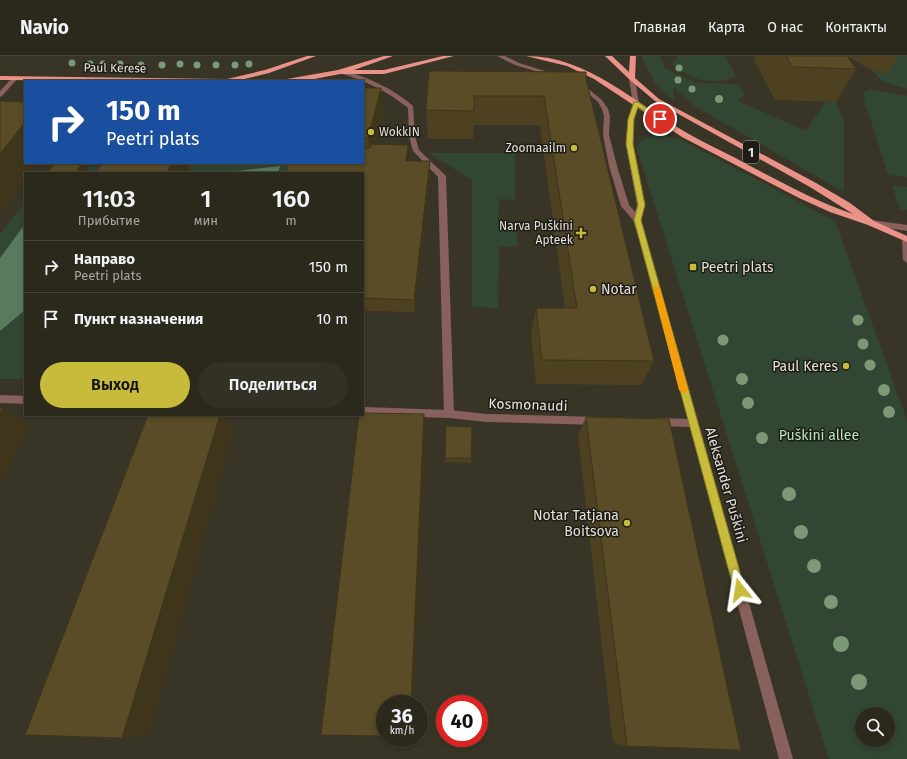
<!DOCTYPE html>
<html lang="ru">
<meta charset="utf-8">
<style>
body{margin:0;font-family:"Fira Sans",sans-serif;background:#333025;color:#f1f3f6;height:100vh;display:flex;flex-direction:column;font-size:15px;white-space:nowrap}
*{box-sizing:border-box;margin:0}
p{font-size:13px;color:#a6a6a3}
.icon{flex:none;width:22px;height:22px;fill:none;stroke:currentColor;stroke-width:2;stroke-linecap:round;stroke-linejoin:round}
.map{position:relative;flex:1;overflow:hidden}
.drawer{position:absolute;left:24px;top:116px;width:340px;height:244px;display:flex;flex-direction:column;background:#2b281c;border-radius:0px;box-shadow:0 2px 6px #0003,0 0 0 1px #47443b}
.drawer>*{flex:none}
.banner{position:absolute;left:24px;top:24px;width:340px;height:84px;border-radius:0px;box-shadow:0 2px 6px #0003,0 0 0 1px #47443b;background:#1a4fa0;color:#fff;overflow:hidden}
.tools{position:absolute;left:855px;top:651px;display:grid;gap:8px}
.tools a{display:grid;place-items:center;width:40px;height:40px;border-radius:50%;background:#2b281c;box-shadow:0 2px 6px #0003,0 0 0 1px #47443b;font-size:20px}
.speed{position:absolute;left:376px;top:639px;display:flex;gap:8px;font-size:20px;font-weight:700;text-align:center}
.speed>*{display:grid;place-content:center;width:52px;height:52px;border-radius:50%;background:#2b281c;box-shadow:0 2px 6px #0003,0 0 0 1px #47443b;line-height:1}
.speed small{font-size:10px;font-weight:400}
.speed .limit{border:6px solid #d22;background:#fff;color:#111}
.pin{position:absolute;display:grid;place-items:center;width:34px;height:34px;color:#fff;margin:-17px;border:2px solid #fff;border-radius:50%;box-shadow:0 1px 4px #0007}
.me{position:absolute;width:44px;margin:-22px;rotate:345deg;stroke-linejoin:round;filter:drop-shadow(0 0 3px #0008)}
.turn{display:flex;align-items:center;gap:14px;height:84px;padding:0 16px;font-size:18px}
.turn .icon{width:52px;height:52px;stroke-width:2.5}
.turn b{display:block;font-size:28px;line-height:34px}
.eta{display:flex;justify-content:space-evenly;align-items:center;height:68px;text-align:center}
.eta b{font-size:24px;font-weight:600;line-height:28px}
.cta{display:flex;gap:8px;margin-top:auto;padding:8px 16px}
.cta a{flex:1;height:46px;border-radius:24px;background:#c8bb3b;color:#111;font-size:16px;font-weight:600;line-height:46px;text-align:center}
.cta a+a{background:#333025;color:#f1f3f6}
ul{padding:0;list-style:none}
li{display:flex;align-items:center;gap:12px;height:52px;padding:0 16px;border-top:1px solid #47443b}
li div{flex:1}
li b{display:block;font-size:15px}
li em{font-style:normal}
header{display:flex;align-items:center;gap:24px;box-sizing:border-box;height:56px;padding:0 20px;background:#2b281c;border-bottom:1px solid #47443b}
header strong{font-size:19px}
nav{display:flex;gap:22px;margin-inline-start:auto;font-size:14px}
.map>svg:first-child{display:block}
</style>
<header>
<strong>Navio</strong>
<nav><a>Главная</a><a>Карта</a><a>О нас</a><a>Контакты</a></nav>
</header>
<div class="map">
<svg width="907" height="703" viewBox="0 0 907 703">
<rect width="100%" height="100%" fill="#393526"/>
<g fill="#324634" fill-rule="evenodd">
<polygon points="641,0 660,0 666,13 697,27 738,28 745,38 738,45 806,75 826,45 836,46 844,66 844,136 696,51 674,32 673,45 655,27"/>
<path d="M678,0H725L736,20C713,31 690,24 672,8Z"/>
<polygon points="895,0 907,0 907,33 884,26 871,14 886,18"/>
<polygon points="869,33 907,40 907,121 888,119 868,55 864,49 865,44 863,37"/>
<path d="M656,79L666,80L684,85L835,165L907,364V703H829L637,93C638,83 648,81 656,79ZM862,658H888V684H862Z"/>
<polygon points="429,97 515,97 515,144 499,143 498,172 516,175 518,190 499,191 498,253 472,250 472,124"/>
<polygon points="110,107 292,107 289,117 85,117 88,113 65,109 104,111"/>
<polygon points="892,129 907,131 907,154 900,153"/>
<polygon points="25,146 25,323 0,323 0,178"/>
</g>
<g fill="#597a5d">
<polygon points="280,110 278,117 236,117 237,115"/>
<polygon points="25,168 25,254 0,275 0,202"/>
</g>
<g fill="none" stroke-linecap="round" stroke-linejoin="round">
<g fill="#89615c" fill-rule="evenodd">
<path d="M341,14C368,21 392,32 413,50L415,80L419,94L446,120L454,358L453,361L449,362L445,361L444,358L438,121L413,95L409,80L408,52C387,35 364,24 339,17V15Z"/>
<polygon points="871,164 907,169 907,175 868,169 868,165"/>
<polygon points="906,180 907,181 907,207 903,204 902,183"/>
</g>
<g fill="#89615c" fill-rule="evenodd">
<polygon points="13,21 18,22 2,40 0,41 0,35"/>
<polygon points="0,339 25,340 25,348 0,347"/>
<polygon points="363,351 449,354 487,358 598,361 602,362 603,365 602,368 598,369 487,366 449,362 363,359"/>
<polygon points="656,362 692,363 696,364 697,367 696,370 692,371 656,370 652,369 651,366 652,363"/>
</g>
<g fill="#89615c" fill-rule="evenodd">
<polygon points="497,0 505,0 519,7 558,19 555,21 515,9"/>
<polygon points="632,21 635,23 639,47 634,63 632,88 645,149 641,163 793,703 779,703 645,202 633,164 621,150 609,110 603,79 604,60 602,53 598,46 576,28 581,27 602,44 608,53 610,60 609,79 617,110 629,149 635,156 637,149 626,88 628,63 633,47 629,23"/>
</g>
<g fill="#ea9288" fill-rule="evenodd">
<polygon points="307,0 316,0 269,17 236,25 0,24 0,20 227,23 265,14"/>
<polygon points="384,0 393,0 354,14 384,14 443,0 454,0 384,18 340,18 304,25 284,25 287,23 338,14"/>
<path d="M526,0C588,0 636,48 687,77C708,89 731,99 752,111C785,128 818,146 853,158L810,131L655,45L630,24L605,0H612L629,16L630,0H636L635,22L659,43L816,127L850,147L874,165L907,180V186L868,169L830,156L799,142L682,81L594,23L567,10Z"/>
</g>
</g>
<g fill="#7c9877">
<circle cx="72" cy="7" r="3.5"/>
<circle cx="90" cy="8" r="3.5"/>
<circle cx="103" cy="8" r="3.5"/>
<circle cx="120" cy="8" r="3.5"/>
<circle cx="180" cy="8" r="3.5"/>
<circle cx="249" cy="8" r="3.5"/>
<circle cx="141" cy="9" r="3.5"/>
<circle cx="162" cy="9" r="3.5"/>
<circle cx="197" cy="9" r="3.5"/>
<circle cx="216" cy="9" r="3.5"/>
<circle cx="235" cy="9" r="3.5"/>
<circle cx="679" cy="12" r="3.5"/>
<circle cx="678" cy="24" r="3.5"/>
<circle cx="692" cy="33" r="3.5"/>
<circle cx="719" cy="43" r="4"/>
<circle cx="858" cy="264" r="5.5"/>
<circle cx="723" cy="284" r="5.5"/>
<circle cx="863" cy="288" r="5.5"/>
<circle cx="870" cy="309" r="5.5"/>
<circle cx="742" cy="323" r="6"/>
<circle cx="884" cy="334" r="6"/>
<circle cx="748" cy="347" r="6"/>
<circle cx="889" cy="356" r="6"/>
<circle cx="762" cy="382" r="6"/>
<circle cx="789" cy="438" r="7"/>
<circle cx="801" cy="476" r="7"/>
<circle cx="814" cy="510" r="7"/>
<circle cx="831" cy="546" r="7"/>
<circle cx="841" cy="588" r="8"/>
<circle cx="859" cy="626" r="8"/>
</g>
<g fill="#4d4121">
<polygon points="755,0 899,0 886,18 871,14 847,0 856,13 836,46 775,44 754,4"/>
<polygon points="429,15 586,23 654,305 641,329 536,328 531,278 536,252 565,252 540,69 474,69 473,83 428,83 426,54"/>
<polygon points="363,32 384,55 376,88 409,102 409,105 430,119 415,256 363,255"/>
<polygon points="586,361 627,690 613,687 578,379"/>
<polygon points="472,371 471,407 445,406 445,402"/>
</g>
<g fill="#3e351b">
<polygon points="381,32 384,55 372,105 368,82"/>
<polygon points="25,66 25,107 38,107 30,117 25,117 25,125 0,159 0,98"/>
<polygon points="408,89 409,102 407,118 406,105"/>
<polygon points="430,105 430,119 415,256 414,244"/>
<polygon points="82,107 85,107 88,112 85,117 76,117"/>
<polygon points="172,107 187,107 192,117 167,117"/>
<polygon points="3,352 30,370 0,430 0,358"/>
<polygon points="424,358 426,375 414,648 411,648"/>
<polygon points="220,359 223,359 234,374 149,680 122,682"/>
</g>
<g fill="#594c26" stroke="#3e351b">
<polygon points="786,0 847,0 856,13 793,11"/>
<polygon points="429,15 586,16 586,23 654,305 542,304 536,252 577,252 544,40 474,40 474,55 426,54"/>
<polygon points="363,32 381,32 368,82 363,82"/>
<polygon points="0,45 25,46 25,66 0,98"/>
<polygon points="371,88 408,89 406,105 430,105 414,244 363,242 363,117 285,117 289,107 363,107 363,92 370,92"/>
<polygon points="55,107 82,107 76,117 47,117"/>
<polygon points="102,107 172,107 167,117 96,117"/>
<polygon points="0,352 3,352 0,358"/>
<polygon points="363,357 424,358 411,648 385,648 385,680 321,679 359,359 363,359"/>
<polygon points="148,359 220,359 122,682 25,679"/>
<polygon points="586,361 669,363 741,694 627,690"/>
<polygon points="446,370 472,371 471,402 445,402"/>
</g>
<polygon fill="#c8bb3b" stroke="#827a26" points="634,46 638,46 663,63 658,64 638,51 634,63 633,88 645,149 641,164 745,534 743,538 740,540 736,538 734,534 634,164 638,149 626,88 628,63"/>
<polygon fill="#f59e0b" points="654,229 656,229 660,232 688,334 684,338 679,334 653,232"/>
<g fill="#c8bb3b" stroke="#1e1c16" stroke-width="1.5">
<circle cx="371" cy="76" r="4"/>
<circle cx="574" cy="92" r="4"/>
<path d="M579 171h4v4h4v4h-4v4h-4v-4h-4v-4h4z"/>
<rect x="689" y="207" width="8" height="8" rx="2"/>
<circle cx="593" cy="233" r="4"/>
<circle cx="846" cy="310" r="4"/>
<circle cx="627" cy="467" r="4"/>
</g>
<g text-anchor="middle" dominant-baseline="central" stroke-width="3" stroke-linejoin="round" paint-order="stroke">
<g font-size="12" fill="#e3e0d7" stroke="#1e1c16">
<text transform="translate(115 12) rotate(1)">Paul Kerese</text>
</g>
<g font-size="12" fill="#e3e0d7" stroke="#1e1c16" text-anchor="end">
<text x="379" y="76" text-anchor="start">WokkIN</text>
<text x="566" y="92">Zoomaailm</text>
<text x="573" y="170">Narva Puškini<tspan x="573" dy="14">Apteek</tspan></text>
</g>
<rect fill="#1e1c16" stroke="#a8a59d" stroke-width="1" x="743" y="85" width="16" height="22" rx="3"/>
<g font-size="13" font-weight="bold" fill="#e3e0d7">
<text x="751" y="96">1</text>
</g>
<g font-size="14" fill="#e3e0d7" stroke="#1e1c16" text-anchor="start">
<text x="701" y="211">Peetri plats</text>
<text x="601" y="233">Notar</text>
<text x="838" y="310" text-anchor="end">Paul Keres</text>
<text x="619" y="459" text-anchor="end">Notar Tatjana<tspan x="619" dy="16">Boitsova</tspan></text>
</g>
<g font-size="14" fill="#e3e0d7" stroke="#1e1c16">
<text transform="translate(528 349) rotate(2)">Kosmonaudi</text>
<text transform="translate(726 429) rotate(74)">Aleksander Puškini</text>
</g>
<g font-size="14" fill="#b2e9b9" stroke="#1e1c16">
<text x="819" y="379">Puškini allee</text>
</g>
</g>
</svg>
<div class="tools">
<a><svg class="icon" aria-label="search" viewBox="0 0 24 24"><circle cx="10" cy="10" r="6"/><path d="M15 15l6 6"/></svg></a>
</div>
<div class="speed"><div>36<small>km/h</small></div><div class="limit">40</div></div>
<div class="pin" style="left:660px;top:63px;background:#d93025"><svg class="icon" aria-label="arrive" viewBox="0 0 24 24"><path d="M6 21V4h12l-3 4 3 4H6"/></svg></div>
<svg class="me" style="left:740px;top:534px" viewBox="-20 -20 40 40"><path d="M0-17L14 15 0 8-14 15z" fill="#c8bb3b" stroke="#fff" stroke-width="4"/></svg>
<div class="banner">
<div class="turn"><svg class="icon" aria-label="right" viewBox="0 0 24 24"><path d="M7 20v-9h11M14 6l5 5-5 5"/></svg><div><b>150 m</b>Peetri plats</div></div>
</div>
<section class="drawer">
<div class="eta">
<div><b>11:03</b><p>Прибытие</p></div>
<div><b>1</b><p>мин</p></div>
<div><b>160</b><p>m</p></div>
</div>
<ul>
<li><svg class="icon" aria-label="right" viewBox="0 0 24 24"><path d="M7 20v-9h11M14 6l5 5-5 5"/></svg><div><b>Направо</b><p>Peetri plats</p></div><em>150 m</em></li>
<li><svg class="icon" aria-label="arrive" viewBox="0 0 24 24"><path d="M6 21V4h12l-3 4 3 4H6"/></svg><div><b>Пункт назначения</b></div><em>10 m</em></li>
</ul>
<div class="cta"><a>Выход</a><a>Поделиться</a></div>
</section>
</div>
